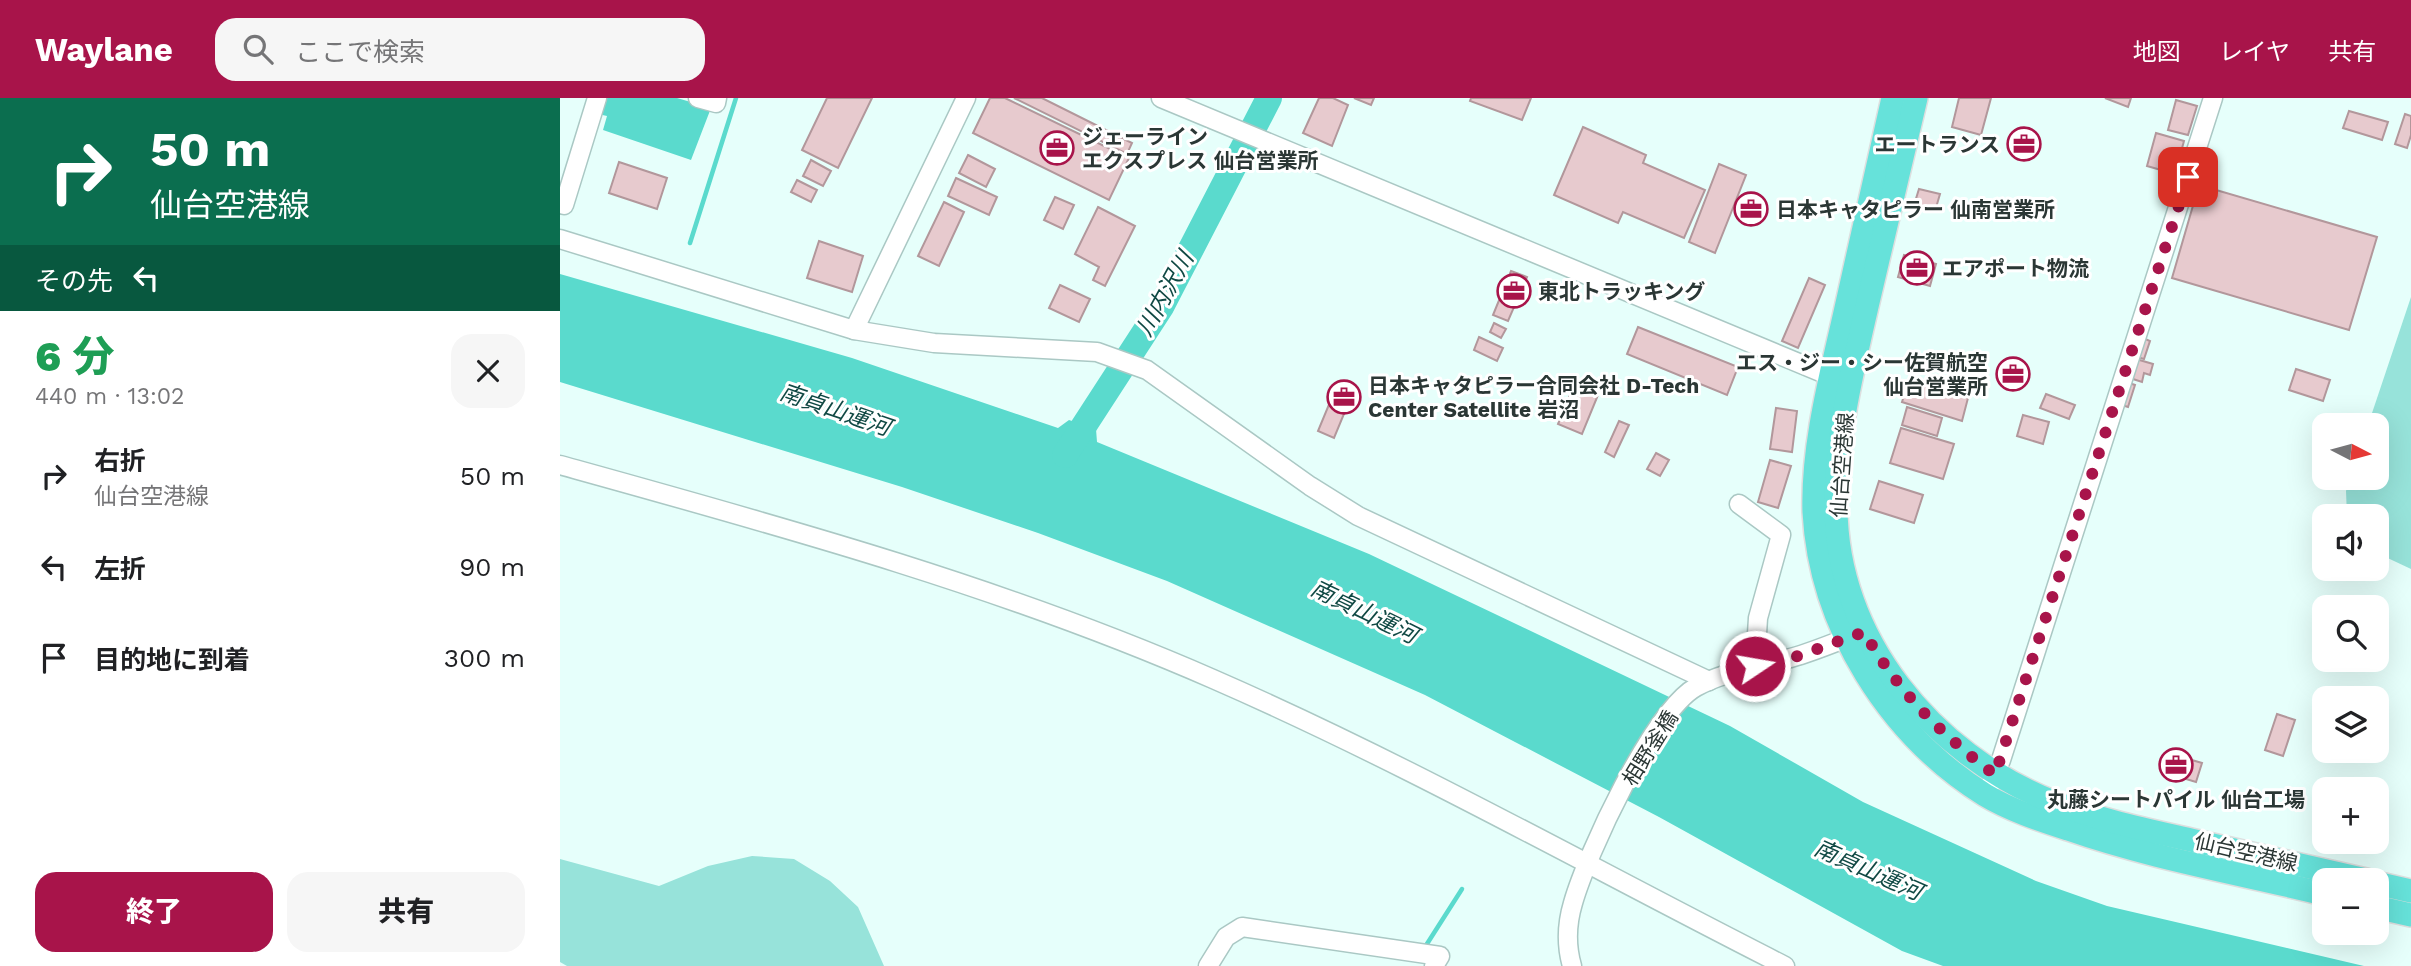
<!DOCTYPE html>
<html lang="ja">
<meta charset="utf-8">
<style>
body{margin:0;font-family:"Work Sans","Noto Sans JP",sans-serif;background:#f6f6f6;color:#202124;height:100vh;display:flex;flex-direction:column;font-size:26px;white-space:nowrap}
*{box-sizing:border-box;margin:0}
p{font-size:23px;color:#757577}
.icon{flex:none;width:38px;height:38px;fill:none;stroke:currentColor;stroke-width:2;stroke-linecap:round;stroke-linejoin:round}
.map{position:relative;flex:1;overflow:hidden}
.side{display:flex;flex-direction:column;background:#fff;width:560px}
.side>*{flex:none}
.banner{background:#0b6e4f;color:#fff;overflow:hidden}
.needle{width:46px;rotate:96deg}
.controls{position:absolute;left:1752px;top:315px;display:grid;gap:14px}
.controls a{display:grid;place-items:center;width:77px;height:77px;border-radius:14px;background:#fff;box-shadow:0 7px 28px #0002;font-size:35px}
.pin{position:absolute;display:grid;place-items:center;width:60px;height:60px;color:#fff;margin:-30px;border-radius:14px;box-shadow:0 4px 10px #0006}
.me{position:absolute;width:77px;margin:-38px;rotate:78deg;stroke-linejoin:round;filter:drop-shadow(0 0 5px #0008)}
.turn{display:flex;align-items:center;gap:24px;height:147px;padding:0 35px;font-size:32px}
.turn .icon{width:91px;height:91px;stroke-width:2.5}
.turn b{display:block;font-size:49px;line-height:60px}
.then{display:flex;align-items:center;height:66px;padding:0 35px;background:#0003;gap:14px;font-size:26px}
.round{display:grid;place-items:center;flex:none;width:74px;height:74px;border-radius:21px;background:#f6f6f6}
.summary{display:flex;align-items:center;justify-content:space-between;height:119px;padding:0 35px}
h1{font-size:42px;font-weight:800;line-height:52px;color:#1e9e55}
.cta{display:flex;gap:14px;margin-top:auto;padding:14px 35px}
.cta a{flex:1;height:80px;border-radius:21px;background:#a8144a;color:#fff;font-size:28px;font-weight:800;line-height:80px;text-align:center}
.cta a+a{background:#f6f6f6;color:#202124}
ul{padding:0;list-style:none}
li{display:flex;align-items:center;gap:21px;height:91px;padding:0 35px}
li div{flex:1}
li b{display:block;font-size:26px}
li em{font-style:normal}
header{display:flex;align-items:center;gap:42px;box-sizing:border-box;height:98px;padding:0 35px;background:#a8144a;color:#fff}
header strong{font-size:33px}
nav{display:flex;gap:38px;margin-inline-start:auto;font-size:24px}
.search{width:490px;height:63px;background:#f6f6f6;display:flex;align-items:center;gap:18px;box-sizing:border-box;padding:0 24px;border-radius:21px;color:#757577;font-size:26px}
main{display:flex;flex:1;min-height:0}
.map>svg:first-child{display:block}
</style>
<header>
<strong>Waylane</strong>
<div class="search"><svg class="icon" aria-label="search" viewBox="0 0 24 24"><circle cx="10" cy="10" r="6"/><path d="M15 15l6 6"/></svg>ここで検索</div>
<nav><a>地図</a><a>レイヤ</a><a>共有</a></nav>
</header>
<main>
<section class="side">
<div class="banner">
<div class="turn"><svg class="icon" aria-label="right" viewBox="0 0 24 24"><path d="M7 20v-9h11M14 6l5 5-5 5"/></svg><div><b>50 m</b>仙台空港線</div></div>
<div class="then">その先<svg class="icon" aria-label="left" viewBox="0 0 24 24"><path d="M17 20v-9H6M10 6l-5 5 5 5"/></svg></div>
</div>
<div class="summary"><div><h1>6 分</h1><p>440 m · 13:02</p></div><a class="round"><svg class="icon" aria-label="close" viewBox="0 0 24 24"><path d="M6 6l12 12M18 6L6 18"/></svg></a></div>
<ul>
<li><svg class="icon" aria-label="right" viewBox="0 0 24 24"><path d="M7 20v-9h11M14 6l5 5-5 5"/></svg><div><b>右折</b><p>仙台空港線</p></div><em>50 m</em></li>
<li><svg class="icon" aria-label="left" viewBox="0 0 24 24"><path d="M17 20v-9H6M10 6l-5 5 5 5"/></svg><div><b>左折</b></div><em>90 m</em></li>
<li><svg class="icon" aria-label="arrive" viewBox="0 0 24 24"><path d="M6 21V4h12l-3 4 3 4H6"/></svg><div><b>目的地に到着</b></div><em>300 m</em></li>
</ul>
<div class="cta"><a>終了</a><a>共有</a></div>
</section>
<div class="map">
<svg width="1851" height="868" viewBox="0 0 1851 868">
<rect width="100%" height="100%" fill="#e6fffb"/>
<g fill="#97e3da">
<polygon points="1851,199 1851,471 1817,455 1816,418 1787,418 1786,393 1790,380 1816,380 1816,327 1808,327"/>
<polygon points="192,758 234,761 270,783 298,809 324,868 7,868 0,864 0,761 99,788 148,768"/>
</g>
<g fill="#5adacd">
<polygon points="43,0 117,0 151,10 131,62 43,32 47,18 38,16"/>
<polygon points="0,176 292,260 498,330 509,322 536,331 537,344 809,456 1170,628 1303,704 1476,783 1547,808 1804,868 1383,868 1342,853 1099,719 865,597 607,483 478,435 342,389 0,284"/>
</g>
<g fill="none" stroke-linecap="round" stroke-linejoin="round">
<g stroke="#5adacd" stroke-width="4.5">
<polyline points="130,145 176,0"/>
<polyline points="865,849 902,791"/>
</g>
<polyline stroke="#5adacd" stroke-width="26" points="505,357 601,209 709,0"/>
</g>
<g fill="#e7cace" stroke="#b2979b" stroke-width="2">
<polygon points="267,0 312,0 278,70 242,52"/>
<polygon points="430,0 445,0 569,60 549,102 413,35"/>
<polygon points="454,0 482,0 572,45 567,56"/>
<polygon points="759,0 773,0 788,7 772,48 743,35"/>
<polygon points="794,0 814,0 811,7"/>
<polygon points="911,0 971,0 962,22 910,3"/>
<polygon points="1399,0 1431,0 1421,37 1392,29"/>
<polygon points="1545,0 1571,0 1568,9"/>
<polygon points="1616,2 1637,8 1628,37 1608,32"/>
<polygon points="1789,13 1828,24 1822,42 1783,30"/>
<polygon points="1845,16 1851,18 1851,37 1847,50 1835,46"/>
<polygon points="1023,29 1086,57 1083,65 1145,92 1124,140 1063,114 1058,125 994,97"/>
<polygon points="1596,35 1624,43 1615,76 1587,68"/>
<polygon points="1458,37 1480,44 1476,57 1454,50"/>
<polygon points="408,57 435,71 426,89 399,75"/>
<polygon points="251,62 271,73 263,88 243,78"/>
<polygon points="59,64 107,80 97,111 49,95"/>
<polygon points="1159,66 1186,77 1155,155 1129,144"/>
<polygon points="396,80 437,99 429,117 388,98"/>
<polygon points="237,82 257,92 251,104 231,94"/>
<polygon points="1639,87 1817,139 1789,232 1612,180"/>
<polygon points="1359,91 1380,96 1375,113 1354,107"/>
<polygon points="495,99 514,107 503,131 484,122"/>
<polygon points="384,104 404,114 379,168 358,158"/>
<polygon points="538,109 575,128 545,188 533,182 539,169 515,156"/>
<polygon points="259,143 303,158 292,194 247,180"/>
<polygon points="1344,157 1376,166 1370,188 1338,179"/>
<polygon points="951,173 967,179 948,223 933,217"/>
<polygon points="1249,180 1265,187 1238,250 1222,243"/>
<polygon points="500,187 530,201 519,224 489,210"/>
<polygon points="934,225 946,231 941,240 930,234"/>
<polygon points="1078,229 1178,269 1167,297 1067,256"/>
<polygon points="919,239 943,250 937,263 914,252"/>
<polygon points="1583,240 1590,243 1584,261 1577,259"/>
<polygon points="1576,261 1593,266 1590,277 1584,275 1582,284 1570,280"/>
<polygon points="1736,271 1770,282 1763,303 1729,292"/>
<polygon points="1349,282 1408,300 1402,323 1342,304"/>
<polygon points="1569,285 1575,287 1568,309 1562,307"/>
<polygon points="1014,287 1038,297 1022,336 998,326"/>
<polygon points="1486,296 1515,307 1509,321 1480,310"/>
<polygon points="770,304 786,311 774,340 758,333"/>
<polygon points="1347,309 1382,320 1377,338 1342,327"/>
<polygon points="1216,310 1237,313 1232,354 1210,351"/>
<polygon points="1463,317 1489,324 1483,346 1457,338"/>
<polygon points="1059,323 1069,327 1054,359 1045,354"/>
<polygon points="1341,330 1394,346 1383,381 1330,365"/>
<polygon points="1096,355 1109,362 1100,378 1087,371"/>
<polygon points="1210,362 1231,368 1218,410 1198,404"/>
<polygon points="1319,383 1363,397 1354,425 1310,411"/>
<polygon points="1717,616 1735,622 1723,658 1705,652"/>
<polygon points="1608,655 1642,665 1636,684 1603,674"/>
</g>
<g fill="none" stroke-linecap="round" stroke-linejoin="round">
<defs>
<g id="minor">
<polyline points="138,0 156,5 157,0"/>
<polyline points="601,0 1282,283"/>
<polyline points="4,107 37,0"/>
<polyline points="0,141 294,232 374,245 537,254 587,272 750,388 798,418 1149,583"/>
<polyline points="294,232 406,0"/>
<path d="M0,367C220,428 443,489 653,581C848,666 1035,772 1225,868"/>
<polyline points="1179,406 1221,437 1198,520 1195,568"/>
<polyline points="1426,697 1441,662 1653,0"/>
<polyline points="648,868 666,839 682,829 880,858 874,868"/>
<path d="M1012,868C1006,847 1007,825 1013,805C1027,756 1093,613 1136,589C1165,573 1196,570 1227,561C1251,555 1275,544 1298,536"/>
</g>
<g id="major">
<path d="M1333,0C1317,73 1300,146 1284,219C1270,281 1252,350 1254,414C1260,528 1329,637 1425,697C1450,712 1480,722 1508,731C1591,760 1678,775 1764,796"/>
<path d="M1356,0C1340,68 1324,136 1308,204C1293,270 1276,338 1276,406C1275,540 1372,656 1493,704C1538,722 1587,732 1635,743C1692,756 1749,769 1806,782"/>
<polyline points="1816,785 1851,793"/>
<polyline points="1816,809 1851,817"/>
</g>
</defs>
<use href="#minor" stroke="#aac8c4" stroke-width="21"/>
<use href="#major" stroke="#dddfdf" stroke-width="26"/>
<use href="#minor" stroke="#fff" stroke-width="18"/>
<use href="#major" stroke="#66e2da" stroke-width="23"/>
</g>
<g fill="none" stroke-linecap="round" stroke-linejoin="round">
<path stroke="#a8144a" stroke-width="12" stroke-dasharray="0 21.6" d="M1195,568L1227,562L1304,534C1340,596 1379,634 1435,677L1628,79"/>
</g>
<defs>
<symbol id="office-ring" viewBox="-11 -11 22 22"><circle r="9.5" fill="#fff" stroke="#a8144a" stroke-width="1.5"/><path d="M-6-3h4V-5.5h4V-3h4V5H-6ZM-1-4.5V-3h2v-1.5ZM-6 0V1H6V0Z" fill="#a8144a"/></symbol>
</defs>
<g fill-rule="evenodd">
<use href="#office-ring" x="1445" y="27" width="38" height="38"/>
<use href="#office-ring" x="478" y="31" width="38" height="38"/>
<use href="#office-ring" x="1172" y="92" width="38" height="38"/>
<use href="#office-ring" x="1338" y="151" width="38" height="38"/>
<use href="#office-ring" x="935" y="174" width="38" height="38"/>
<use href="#office-ring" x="1434" y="257" width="38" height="38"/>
<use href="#office-ring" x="765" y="280" width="38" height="38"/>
<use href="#office-ring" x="1597" y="648" width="38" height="38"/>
</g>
<g text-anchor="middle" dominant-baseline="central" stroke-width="6" stroke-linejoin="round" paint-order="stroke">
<g font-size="21" font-weight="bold" fill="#2b3735" stroke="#fff" text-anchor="start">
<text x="522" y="38">ジェーライン<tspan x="522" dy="24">エクスプレス 仙台営業所</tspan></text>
<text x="1440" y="46" text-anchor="end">エートランス</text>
<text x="1216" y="111">日本キャタピラー 仙南営業所</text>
<text x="1382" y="170">エアポート物流</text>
<text x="978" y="193">東北トラッキング</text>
<text x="1428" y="264" text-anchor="end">エス・ジー・シー佐賀航空<tspan x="1428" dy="24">仙台営業所</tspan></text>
<text x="808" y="287">日本キャタピラー合同会社 D-Tech<tspan x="808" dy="24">Center Satellite 岩沼</tspan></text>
<text x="1616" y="701" text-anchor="middle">丸藤シートパイル 仙台工場</text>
</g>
<g font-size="21" fill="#2b3735" stroke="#fff">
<text transform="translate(1282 367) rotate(-86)">仙台空港線</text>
<text transform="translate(1090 650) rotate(-58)">相野釜橋</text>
<text transform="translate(1686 754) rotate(13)">仙台空港線</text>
</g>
<g font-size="23" font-style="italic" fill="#104944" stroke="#fff">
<text transform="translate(605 196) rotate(-61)">川内沢川</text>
<text transform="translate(275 312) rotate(19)">南貞山運河</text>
<text transform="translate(804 514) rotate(26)">南貞山運河</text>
<text transform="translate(1308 772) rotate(24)">南貞山運河</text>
</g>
</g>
</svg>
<div class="controls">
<a><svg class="needle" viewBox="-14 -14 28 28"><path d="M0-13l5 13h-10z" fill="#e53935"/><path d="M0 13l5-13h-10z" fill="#757577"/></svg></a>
<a><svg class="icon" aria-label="sound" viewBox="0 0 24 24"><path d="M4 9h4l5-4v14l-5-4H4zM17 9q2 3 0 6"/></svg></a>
<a><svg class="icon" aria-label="search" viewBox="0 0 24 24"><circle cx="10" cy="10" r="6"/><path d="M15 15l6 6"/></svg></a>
<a><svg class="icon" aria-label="layers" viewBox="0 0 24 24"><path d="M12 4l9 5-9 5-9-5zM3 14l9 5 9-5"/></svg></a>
<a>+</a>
<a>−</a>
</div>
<div class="pin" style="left:1628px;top:79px;background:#d93025"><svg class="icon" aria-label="arrive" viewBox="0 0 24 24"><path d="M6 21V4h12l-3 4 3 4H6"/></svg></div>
<svg class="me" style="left:1195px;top:568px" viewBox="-20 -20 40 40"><circle r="17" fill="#a8144a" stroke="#fff" stroke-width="3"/><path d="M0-11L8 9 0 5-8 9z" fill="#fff"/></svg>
</div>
</main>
